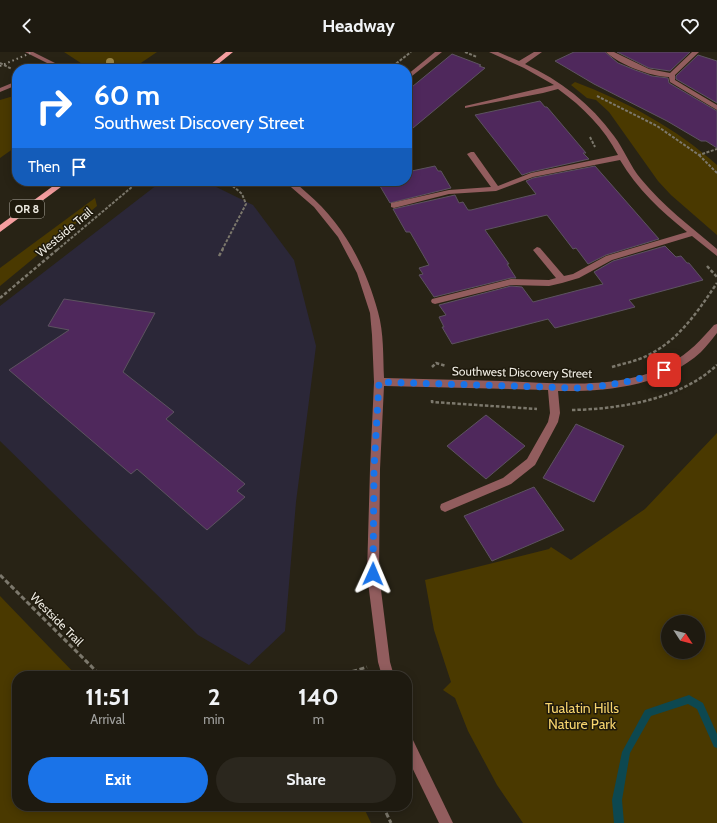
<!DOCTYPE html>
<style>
body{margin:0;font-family:Cabin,sans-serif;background:#2b271e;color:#f1f3f6;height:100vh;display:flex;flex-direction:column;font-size:15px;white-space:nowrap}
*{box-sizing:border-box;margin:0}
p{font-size:13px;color:#a1a19f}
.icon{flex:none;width:22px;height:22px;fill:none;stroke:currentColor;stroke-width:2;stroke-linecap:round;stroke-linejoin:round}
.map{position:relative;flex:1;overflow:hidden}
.panel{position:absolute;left:12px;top:619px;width:400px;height:140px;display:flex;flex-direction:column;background:#1e1a10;border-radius:16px;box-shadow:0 2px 10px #0003,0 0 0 1px #3c3830}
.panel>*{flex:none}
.hud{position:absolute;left:12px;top:12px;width:400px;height:122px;border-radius:16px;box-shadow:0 2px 10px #0003,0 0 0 1px #3c3830;background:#1a73e8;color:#fff;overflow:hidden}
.needle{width:26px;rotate:126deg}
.buttons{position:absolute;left:661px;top:563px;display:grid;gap:8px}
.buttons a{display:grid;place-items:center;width:44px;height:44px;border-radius:50%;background:#1e1a10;box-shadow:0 2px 10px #0003,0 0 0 1px #3c3830;font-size:20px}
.pin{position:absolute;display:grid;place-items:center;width:34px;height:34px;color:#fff;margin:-17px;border-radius:8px;box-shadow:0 2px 6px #0006}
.me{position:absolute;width:44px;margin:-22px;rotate:1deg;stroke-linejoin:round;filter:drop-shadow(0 0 3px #0008)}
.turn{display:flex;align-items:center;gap:14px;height:84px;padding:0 16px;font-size:18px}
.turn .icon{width:52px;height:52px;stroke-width:2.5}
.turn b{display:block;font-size:28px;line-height:34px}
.then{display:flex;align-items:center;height:38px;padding:0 16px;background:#0003;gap:8px;font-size:15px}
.eta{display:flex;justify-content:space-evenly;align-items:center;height:68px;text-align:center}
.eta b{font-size:24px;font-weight:700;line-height:28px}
.button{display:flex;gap:8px;margin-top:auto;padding:8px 16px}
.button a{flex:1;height:46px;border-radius:24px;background:#1a73e8;color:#fff;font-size:16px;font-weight:700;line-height:46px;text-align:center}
.button a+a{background:#2b271e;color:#f1f3f6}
header{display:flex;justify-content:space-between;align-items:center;height:52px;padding:0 16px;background:#1e1a10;font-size:18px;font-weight:700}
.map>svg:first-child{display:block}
</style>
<header><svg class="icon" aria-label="back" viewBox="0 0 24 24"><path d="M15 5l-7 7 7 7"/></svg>Headway<svg class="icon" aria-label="heart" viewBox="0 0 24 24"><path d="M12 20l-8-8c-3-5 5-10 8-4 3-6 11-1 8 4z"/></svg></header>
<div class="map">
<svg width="717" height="771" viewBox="0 0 717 771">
<rect width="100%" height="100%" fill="#282315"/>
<polygon fill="#2b2738" points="162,129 204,129 253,153 294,208 316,294 296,450 285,579 249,613 198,583 0,389 0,254"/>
<g fill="#4a3900" fill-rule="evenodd">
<polygon points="64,0 157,0 132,17 90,17"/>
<path d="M575,30C626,49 677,77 717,113V183L671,143L658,129L609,60L596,48L587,46L571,33Z"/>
<polygon points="17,43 17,94 0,106 0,48"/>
<polygon points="95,146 97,154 0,234 0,216"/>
<path d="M717,381V771H523L497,733L468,679L455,646L443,638L451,630L434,578L425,528L549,497L551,495L571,508L645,457ZM668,570H698V600H668Z"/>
<polygon points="0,544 77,624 17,624 17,754 363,754 371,771 0,771"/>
</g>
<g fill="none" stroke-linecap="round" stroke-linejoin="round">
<polygon fill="#0d4850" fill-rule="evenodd" points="689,643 703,651 717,682 717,696 714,695 697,657 688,652 651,664 630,701 622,748 624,771 614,771 612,748 622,700 645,658"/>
</g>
<g fill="#4f285c" stroke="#5d5360">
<polygon points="574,0 605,0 618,11 635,18 652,24 668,26 669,31 717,59 717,96 706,89 701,89 667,69 594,32 555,9"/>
<polygon points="617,0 690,0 670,19 649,16"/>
<polygon points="452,2 481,13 479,14 485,16 407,81 407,39"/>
<polygon points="698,3 717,9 717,51 676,27 676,24"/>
<polygon points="540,49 545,55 547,55 586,101 583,101 589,107 531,120 522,123 475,63"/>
<polygon points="435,114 438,119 441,119 451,136 390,151 377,129 407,129 407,120"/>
<polygon points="595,114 659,187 606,203 588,212 576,196 573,197 547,163 485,178 509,212 507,212 516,226 511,226 434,245 419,223 423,222 419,216 429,213 410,180 406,180 393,157 455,143 459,151 463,150 468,158 471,158 536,142 526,129 533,126"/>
<polygon points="665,194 676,205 681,204 687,211 689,211 703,228 629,248 635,255 555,276 548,267 452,292 442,275 444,275 439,265 446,263 439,253 511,234 522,235 533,250 583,237 603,232 594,220 613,209"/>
<polygon points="64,247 155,261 123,320 174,360 166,367 245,432 237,439 245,445 207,478 137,417 131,422 9,318 69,278 48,274"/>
<polygon points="486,363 525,394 486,427 447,394"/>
<polygon points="576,372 624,394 594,450 543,426"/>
<polygon points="534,435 564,478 492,509 464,464"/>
</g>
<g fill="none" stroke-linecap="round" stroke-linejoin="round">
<g stroke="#7c786c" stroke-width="2" stroke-dasharray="3 1.5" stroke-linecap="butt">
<polyline points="465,0 477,5"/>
<polyline points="0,11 12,17"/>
<polyline points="389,17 411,0"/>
<polyline points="597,44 657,74 699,103 717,97"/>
<polyline points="590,85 595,95"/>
<polyline points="699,103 717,121"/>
<polyline points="57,198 139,129"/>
<polyline points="222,198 246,152 242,142 227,129"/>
</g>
<g stroke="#7c786c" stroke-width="2.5" stroke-dasharray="3.5 2" stroke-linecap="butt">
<polyline points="219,204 223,197"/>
<polyline points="707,214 717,225"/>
<polyline points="0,246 58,197"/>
<polyline points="432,315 436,311 446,314"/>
<path d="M612,315C622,312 632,310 642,306C677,291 696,262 717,231"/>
<polyline points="432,348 432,350 537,357"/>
<path d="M572,358C621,357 681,347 717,313"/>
</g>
<g stroke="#7c786c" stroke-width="3" stroke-dasharray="5 2.5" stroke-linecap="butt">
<polyline points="0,523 101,624"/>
<polyline points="338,624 367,615"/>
<polyline points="383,754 391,771"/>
</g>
<g fill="#925d5e" fill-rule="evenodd">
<polygon points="25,0 33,0 67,17 59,17"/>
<polygon points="435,0 442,0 407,28 407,23"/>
<path d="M489,0H498L519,9L534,0H542L525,12C560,28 591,52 614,84C624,97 630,114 641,127C663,154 691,175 717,197V204L692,184L612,208L579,226L562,231L549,234L511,233L435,252L432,251L431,249L432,247L511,227L549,228L556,226L533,198L537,195L540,196L564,224L573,222L606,204L687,180C661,159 637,137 620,108L533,125L496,139L449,142L394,156L391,155V151L449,138L491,135L467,102L471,100H474L498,134L531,121L618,103C604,76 583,55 558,37L543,41L465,56V54L554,33L524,16Z"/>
<path d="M606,0H614L649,17L670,21L692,0H699L675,23V28L717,53V58L670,30L669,25C649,24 620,13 606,0Z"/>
<polygon points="17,29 17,33 0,40 0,36"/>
<path d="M284,129C296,129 299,134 307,141C343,171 366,215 378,260C384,281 383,305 384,326C423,327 462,328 502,329C555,331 624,339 671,311C689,301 701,288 714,273L717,272V281C712,287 707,294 701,300C664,334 606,340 558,339L560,361L558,370L535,413L511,432L445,460L441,458L440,455L441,452L503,426L527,407L548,370L550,361L548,338L384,334L380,417L379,522L390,610L394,624H382L378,610L367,522L370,417L374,330L372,283L370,261L357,221L338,185L314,155Z"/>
<polygon points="407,685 412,686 453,771 439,771 407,705"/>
</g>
<g fill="#f69e9f" fill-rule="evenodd">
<polygon points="226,0 233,0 212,17 205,17"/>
<polygon points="60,129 69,129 0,180 0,173"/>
</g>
<polyline stroke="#928e83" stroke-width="2" stroke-dasharray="1.5 3" stroke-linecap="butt" points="0,14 33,0"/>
</g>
<circle fill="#998445" cx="110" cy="10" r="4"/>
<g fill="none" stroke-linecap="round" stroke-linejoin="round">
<path stroke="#1a73e8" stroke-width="7" stroke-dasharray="0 12.6" d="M373,522L374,417L379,330L577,336C607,334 635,330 664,318"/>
</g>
<g text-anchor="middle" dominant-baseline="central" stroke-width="3" stroke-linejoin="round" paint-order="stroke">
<rect fill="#1e190c" stroke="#b0ada2" stroke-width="1" x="10" y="148" width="34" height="18" rx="3"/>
<g font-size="11" font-weight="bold" fill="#efece3">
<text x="27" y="157">OR 8</text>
</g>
<g font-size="12" fill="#efece3" stroke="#1e190c">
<text transform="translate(64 180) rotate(-40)">Westside Trail</text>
<text transform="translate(522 320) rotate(1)">Southwest Discovery Street</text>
<text transform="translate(57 567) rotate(45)">Westside Trail</text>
</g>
<g font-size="14" fill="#f6d36d" stroke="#1e190c">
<text x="582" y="656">Tualatin Hills<tspan x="582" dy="16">Nature Park</tspan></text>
</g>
</g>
</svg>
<div class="buttons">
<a><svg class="needle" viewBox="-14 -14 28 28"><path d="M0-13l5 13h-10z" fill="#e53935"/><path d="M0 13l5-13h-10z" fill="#a1a19f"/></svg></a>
</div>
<div class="pin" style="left:664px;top:318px;background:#d93025"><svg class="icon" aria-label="arrive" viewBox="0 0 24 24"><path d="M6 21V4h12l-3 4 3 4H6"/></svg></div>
<svg class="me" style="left:373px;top:522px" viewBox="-20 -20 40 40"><path d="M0-17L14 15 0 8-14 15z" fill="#1a73e8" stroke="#fff" stroke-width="4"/></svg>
<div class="hud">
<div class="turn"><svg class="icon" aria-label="right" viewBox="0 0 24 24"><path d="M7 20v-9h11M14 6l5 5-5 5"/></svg><div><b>60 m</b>Southwest Discovery Street</div></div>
<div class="then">Then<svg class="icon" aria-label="arrive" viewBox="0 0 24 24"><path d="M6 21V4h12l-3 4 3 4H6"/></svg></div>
</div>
<section class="panel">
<div class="eta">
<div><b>11:51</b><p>Arrival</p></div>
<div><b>2</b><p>min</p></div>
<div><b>140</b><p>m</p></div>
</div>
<div class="button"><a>Exit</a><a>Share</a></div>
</section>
</div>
